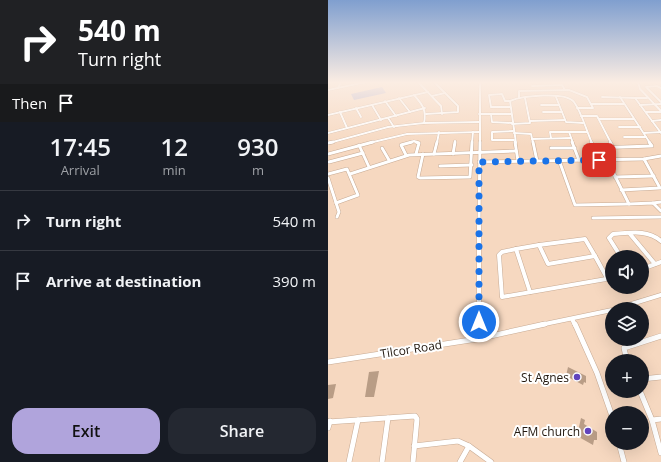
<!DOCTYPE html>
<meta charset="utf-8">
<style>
body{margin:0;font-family:"Open Sans",sans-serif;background:#242831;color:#f1f3f6;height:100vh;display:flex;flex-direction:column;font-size:15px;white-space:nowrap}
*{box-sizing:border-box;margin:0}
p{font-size:13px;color:#9ea1a6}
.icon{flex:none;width:22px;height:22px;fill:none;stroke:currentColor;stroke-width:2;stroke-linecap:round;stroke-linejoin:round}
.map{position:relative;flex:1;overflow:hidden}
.details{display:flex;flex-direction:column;background:#171b24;width:328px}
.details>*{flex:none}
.hud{background:#202124;color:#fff;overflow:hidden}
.tools{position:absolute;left:277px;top:250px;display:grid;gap:8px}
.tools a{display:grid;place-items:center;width:44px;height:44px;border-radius:50%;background:#171b24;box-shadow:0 4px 16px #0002;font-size:20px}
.pin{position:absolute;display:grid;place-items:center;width:34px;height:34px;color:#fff;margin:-17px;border-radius:8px;box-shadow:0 2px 6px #0006}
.me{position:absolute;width:44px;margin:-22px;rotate:0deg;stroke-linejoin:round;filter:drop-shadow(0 0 3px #0008)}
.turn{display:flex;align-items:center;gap:14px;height:84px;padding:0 12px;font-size:18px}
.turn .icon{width:52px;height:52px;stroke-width:2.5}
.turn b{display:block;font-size:28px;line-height:34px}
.then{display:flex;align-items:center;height:38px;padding:0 12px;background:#0003;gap:8px;font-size:15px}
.eta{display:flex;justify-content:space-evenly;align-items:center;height:68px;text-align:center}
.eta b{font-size:24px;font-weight:600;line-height:28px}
.primary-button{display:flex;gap:8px;margin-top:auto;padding:8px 12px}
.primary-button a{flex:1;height:46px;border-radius:16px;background:#b0a4dc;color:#111;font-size:16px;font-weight:600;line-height:46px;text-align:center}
.primary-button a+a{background:#242831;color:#f1f3f6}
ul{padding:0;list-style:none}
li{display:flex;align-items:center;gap:12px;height:60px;padding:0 12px;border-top:1px solid #363941}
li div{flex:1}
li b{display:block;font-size:15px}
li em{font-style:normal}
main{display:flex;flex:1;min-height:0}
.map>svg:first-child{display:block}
</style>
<main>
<section class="details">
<div class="hud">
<div class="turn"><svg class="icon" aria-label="right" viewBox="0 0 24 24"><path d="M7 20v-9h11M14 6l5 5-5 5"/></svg><div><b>540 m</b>Turn right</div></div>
<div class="then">Then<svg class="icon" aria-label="arrive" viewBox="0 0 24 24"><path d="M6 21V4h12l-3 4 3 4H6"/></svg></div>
</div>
<div class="eta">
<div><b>17:45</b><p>Arrival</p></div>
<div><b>12</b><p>min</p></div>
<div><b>930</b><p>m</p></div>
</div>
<ul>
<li><svg class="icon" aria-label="right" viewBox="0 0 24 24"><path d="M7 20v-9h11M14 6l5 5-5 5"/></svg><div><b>Turn right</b></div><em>540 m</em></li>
<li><svg class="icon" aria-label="arrive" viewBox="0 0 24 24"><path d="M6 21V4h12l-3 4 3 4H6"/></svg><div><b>Arrive at destination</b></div><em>390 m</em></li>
</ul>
<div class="primary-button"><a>Exit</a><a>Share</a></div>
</section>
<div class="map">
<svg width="333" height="462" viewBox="0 0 333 462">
<rect width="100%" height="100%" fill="#f6d8c0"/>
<polygon fill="#b5b2ce" points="54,87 58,93 26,100 23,94"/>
<g fill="#b99d86">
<polygon points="263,163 269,163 274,176 267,176"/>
<polygon points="240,367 258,376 258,383 256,382 255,385 238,376"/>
<polygon points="51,371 46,397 37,397 41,372"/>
<polygon points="8,384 5,398 0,399 0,385"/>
<polygon points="253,418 257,420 256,424 269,432 269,440 266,440 265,445 249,436"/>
</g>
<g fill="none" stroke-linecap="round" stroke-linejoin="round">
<defs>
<g id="minor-far3">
<polyline points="90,82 113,106 114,114"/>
<polyline points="310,82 312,89 333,111"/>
<polyline points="204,86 234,85 237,90"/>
<polyline points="10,88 13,82"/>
<polyline points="333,88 329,86 318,87 333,102"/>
<polyline points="0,90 38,82"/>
<path d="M86,95C94,104 99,110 96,123"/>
<polyline points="104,96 117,93"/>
<polyline points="228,97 238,122 255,123"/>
<polyline points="274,97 307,98"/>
<polyline points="292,97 322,143"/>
<polyline points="71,98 82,112"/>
<polyline points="191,98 191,91 241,90 259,97 265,108 249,108"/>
<polyline points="319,98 307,98 333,133"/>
<polyline points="57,101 68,116"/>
<polyline points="182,101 177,101 174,94 161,95 163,107 182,107"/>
<polyline points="263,104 296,104"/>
<polyline points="44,105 53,120"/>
<polyline points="213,105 231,105"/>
<polyline points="312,105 333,104"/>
<polyline points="28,108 33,117"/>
<polyline points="12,112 19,128"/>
<polyline points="215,112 234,112"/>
<polyline points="318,112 333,112"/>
<polyline points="98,114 130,112 130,106 106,82"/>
<polyline points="151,114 183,114"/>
<polyline points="163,114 164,122 184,123"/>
<polyline points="0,115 100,92"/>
<polyline points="253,116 269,116 283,143"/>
<polyline points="60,118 66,127"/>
<polyline points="271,119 306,119"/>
<polyline points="202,121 237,120"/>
<polyline points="324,121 333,120"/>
<polyline points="184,124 202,123 197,98"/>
<polyline points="291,127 312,127"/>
<polyline points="185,131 164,132 164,140 186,140"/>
<polyline points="0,133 97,108"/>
<polyline points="186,133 203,134 205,143"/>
<polyline points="316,133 333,132"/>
<polyline points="296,137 318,137"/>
<polyline points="223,138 222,132 241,132"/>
<polyline points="204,139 243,138"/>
<polyline points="1,143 60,127 96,123 151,122"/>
<polyline points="41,143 79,134 151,132"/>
<polyline points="81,143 86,141 90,143"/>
<polyline points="109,143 111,132"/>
<polyline points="127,143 127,141"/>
<polyline points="144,143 145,132"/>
<polyline points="152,143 152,82"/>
<path d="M188,143L182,101C193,96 238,91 246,102C254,113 258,130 264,143"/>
<polyline points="245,143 241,132 259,132"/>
</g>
<g id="minor-far2">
<polyline points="88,142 91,143 88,154"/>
<polyline points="187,142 190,161"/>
<polyline points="205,142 209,161"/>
<polyline points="244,142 251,160"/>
<polyline points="263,142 271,160"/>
<polyline points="282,142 285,147"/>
<polyline points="0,143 5,142"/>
<polyline points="31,145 41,167"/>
<polyline points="54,148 61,160"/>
<polyline points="223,148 247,148"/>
<polyline points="266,148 324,146 321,142"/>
<polyline points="0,154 45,142"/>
<polyline points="95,154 90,177 92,178 142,177 144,142"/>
<polyline points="106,154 109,142"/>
<polyline points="125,154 127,142"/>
<polyline points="78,155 73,145 84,142"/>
<polyline points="231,160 247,205 301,204"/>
<polyline points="279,160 301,204 325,203 333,211"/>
<polyline points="1,162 35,153"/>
<polyline points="151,162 316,159 333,156"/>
<polyline points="112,166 144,165"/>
<polyline points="0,174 19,169 30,195 8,203"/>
<polyline points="22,174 81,155 188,151"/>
<polyline points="287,177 326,176"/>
<polyline points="0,178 11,212 9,217"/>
<polyline points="293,190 332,188 316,159"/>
<polyline points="325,203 333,202"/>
<polyline points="265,218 333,217"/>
<polyline points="151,222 152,142"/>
</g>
<g id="minor-far1">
<polyline points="302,234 327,264"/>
<polygon points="257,239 267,256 220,264 211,245"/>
<polyline points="188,249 174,252 171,255 174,297 284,278"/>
<polyline points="267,256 279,278"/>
<path d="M293,257L281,238L285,234C302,233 319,229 333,241"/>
<polyline points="314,269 333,262"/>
<polyline points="202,292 188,249 211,245"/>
<polyline points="287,309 333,295"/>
<polyline points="244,319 247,325"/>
<polyline points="151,325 151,221"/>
<polyline points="212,325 284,310"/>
</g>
<g id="minor">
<polyline points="247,324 269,373 284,416"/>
<polyline points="149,339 151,324"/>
<polyline points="299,361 296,348 333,336"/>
<polyline points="0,362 149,339 217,324"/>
<polyline points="314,379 333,377"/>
<polyline points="312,391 324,420 333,453"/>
<polyline points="324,420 333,419"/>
<polyline points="0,422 87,416 89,419 85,462"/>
<polyline points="0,428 2,421"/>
<polyline points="291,443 296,462"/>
<polyline points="86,446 130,441 141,446 163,462"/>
<polyline points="21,462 30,420"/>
<polyline points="54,462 60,418"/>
<polyline points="132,462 141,446"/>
</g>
</defs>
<use href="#minor-far3" stroke="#c7aa93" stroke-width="2.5"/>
<use href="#minor-far2" stroke="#c7aa93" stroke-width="4"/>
<use href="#minor-far1" stroke="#c7aa93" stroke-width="5"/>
<use href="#minor" stroke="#c7aa93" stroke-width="6"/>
<use href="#minor-far3" stroke="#fff" stroke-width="2"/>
<use href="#minor-far2" stroke="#fff" stroke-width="3"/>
<use href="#minor-far1" stroke="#fff" stroke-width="4"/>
<use href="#minor" stroke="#fff" stroke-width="5"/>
</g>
<linearGradient id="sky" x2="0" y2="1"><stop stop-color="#809fcf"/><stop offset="0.56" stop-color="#fbede3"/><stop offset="1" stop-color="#fbede3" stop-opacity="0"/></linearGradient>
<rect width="333" height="147" fill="url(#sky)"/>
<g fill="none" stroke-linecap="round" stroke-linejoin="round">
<polyline stroke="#1a73e8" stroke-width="7" stroke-dasharray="0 12.6" points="151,322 151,162 271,160"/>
</g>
<g fill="#6144bd" stroke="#fff" stroke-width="1.5">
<circle cx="249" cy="377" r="4"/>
<circle cx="260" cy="431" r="4"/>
</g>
<g text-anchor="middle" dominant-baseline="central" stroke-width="4" stroke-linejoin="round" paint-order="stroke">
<g font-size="12" fill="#22180f" stroke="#fff">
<text transform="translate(83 349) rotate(-9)">Tilcor Road</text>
</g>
<g font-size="12" fill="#22180f" stroke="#fff" text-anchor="end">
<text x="241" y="377">St Agnes</text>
<text x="252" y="431">AFM church</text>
</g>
</g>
</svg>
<div class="tools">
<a><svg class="icon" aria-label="sound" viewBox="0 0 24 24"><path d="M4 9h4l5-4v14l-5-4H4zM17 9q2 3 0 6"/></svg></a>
<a><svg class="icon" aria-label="layers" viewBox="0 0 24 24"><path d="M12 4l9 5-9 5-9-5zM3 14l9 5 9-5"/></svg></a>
<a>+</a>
<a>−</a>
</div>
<div class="pin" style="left:271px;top:160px;background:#d93025"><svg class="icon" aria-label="arrive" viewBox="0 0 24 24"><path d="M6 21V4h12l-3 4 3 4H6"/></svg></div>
<svg class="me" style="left:151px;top:322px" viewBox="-20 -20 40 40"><circle r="17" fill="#1a73e8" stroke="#fff" stroke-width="3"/><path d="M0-11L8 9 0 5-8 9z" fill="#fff"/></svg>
</div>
</main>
